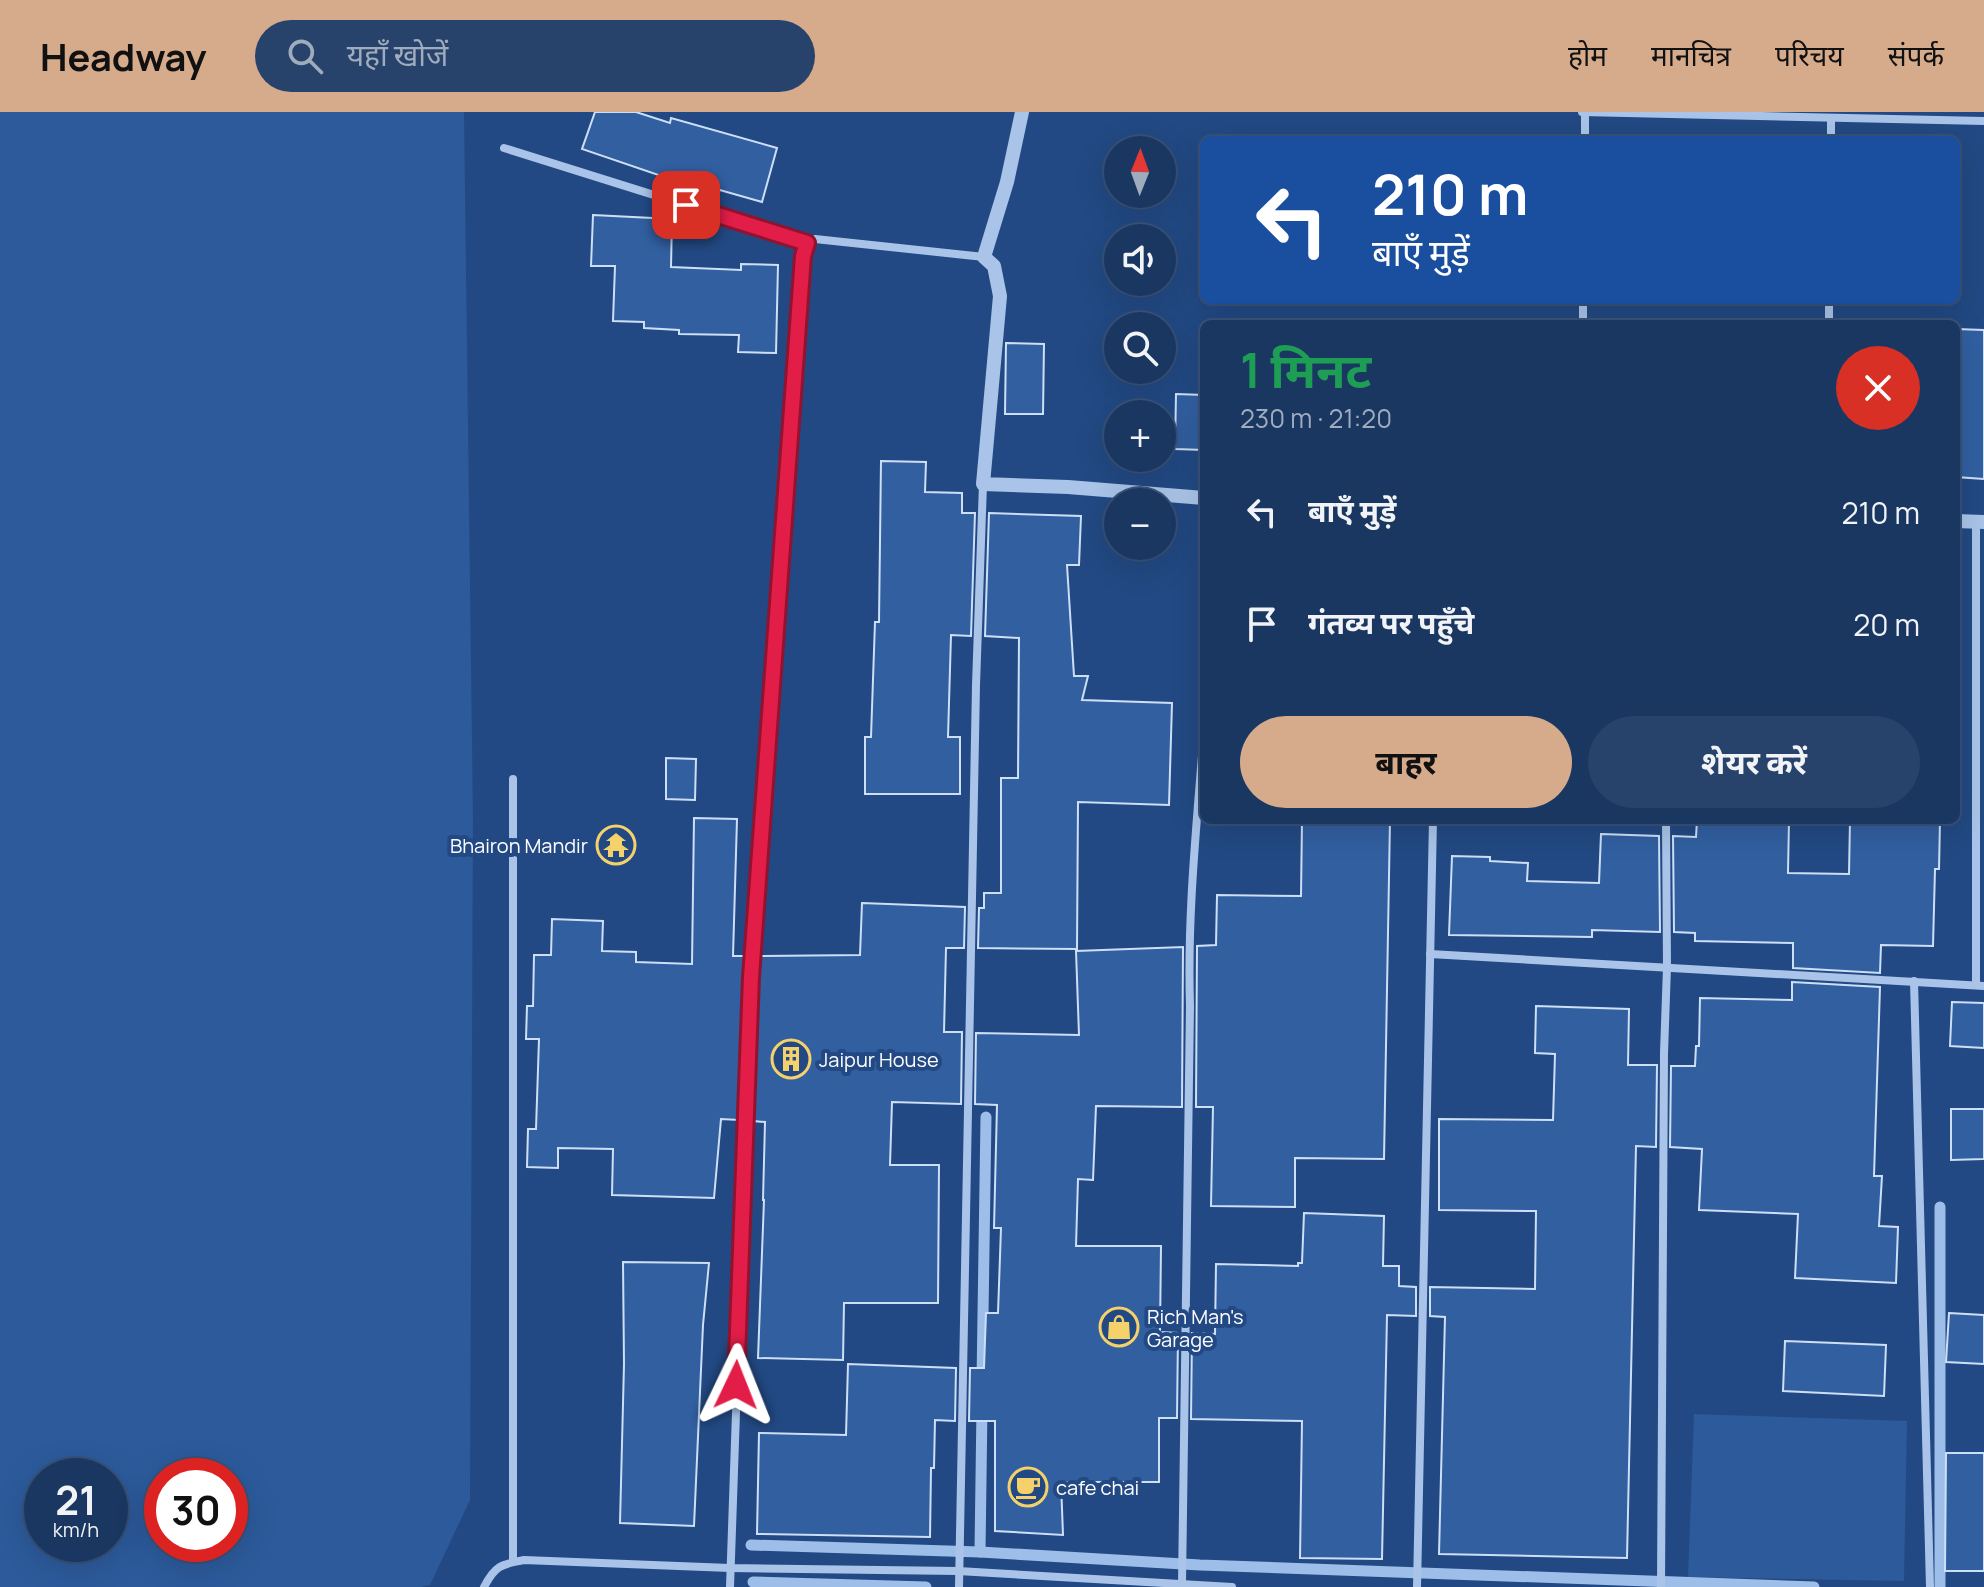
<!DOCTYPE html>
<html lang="hi">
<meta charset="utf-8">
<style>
body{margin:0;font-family:Manrope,"Noto Sans Devanagari",sans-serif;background:#27426b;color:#f1f3f6;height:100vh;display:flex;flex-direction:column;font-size:30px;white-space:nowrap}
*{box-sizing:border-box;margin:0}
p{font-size:26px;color:#9facbe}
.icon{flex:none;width:44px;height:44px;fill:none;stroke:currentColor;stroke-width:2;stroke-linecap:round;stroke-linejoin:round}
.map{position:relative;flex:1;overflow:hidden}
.details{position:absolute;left:1200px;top:208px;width:760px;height:504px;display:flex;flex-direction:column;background:#1a3762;border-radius:12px;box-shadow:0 8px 32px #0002,0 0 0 2px #385177}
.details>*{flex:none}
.hud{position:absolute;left:1200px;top:24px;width:760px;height:168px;border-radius:12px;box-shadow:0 8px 32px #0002,0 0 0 2px #385177;background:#1a4fa0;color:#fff;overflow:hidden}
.needle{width:52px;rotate:1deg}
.tools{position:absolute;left:1104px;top:24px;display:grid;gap:16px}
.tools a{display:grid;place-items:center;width:72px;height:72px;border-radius:50%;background:#1a3762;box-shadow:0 8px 32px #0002,0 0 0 2px #385177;font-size:40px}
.speed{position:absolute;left:24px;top:1346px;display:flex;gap:16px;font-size:40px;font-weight:700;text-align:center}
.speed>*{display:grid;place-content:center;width:104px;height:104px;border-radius:50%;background:#1a3762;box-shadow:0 8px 32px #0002,0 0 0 2px #385177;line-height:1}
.speed small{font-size:20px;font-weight:400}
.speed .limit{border:12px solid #d22;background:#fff;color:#111}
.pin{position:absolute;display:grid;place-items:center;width:68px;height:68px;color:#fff;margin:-34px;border-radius:16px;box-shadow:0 4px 12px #0006}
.me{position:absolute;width:88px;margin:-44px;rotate:2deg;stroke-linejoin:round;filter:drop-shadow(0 0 6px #0008)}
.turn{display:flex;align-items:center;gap:28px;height:168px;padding:0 40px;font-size:36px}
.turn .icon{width:104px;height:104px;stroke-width:2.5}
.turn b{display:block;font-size:56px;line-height:68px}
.round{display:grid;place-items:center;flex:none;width:84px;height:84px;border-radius:42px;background:#27426b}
.head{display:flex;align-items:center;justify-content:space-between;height:136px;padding:0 40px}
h1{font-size:48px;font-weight:700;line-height:60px;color:#1e9e55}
.primary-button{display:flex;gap:16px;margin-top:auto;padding:16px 40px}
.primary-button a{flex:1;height:92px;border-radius:48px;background:#d6ab8b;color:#111;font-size:32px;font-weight:700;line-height:92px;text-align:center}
.primary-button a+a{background:#27426b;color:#f1f3f6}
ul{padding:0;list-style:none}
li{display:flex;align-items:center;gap:24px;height:112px;padding:0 40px}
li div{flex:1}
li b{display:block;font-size:30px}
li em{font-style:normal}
header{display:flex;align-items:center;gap:48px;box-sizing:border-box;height:112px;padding:0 40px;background:#d6ab8b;color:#111}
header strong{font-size:38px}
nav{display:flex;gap:44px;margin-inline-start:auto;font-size:28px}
.search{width:560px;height:72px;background:#27426b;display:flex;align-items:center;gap:20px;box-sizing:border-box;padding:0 28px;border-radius:44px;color:#9facbe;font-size:30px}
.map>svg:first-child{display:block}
</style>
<header>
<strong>Headway</strong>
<div class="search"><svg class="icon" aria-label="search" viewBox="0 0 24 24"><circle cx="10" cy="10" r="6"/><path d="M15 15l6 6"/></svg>यहाँ खोजें</div>
<nav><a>होम</a><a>मानचित्र</a><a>परिचय</a><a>संपर्क</a></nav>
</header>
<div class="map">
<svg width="1984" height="1475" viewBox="0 0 1984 1475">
<rect width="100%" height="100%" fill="#224983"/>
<g fill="#2c5a9b" fill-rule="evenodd">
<path d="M0,0H464L473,707L470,1388L430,1473L421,1475H0ZM42,1364H110V1432H42ZM162,1364H230V1432H162Z"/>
<polygon points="1694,1302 1907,1309 1904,1469 1688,1465"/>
</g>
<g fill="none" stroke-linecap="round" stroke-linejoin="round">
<g stroke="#9dbee9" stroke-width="11">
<polyline points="1940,1095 1940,1475"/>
<polyline points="982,1269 986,1005"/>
<polyline points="751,1433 980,1440 1200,1453 1814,1475"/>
<polyline points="980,1440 982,1294"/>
<polyline points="753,1470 926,1475"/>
</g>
</g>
<g fill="#315fa0" stroke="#cddff6" stroke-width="2">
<polygon points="595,0 636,0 670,11 671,6 777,36 762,90 674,65 673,68 582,37"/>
<polygon points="593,103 672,107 671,155 741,158 741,152 778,153 776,241 738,240 739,223 679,222 679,218 644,216 644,210 613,209 615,154 591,154"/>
<polygon points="1956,217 1984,218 1984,367 1956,365"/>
<polygon points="1006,231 1044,232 1043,302 1005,302"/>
<polygon points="1176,282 1204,283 1204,338 1175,337"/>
<polygon points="881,349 926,350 925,380 962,381 962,401 975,401 971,524 951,523 948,625 960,625 960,682 865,682 865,625 871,625 875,510 879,510"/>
<polygon points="989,401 1081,404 1079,453 1067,453 1074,564 1088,564 1082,588 1172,591 1169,693 1078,690 1077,837 978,836 979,796 984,796 984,781 1001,781 1001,666 1018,666 1019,526 985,524"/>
<polygon points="666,646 696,647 695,688 666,687"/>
<polygon points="694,706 737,707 733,844 746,844 739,1008 721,1007 714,1086 612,1083 613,1037 558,1036 558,1056 527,1055 528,1017 536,1017 539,927 526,927 527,894 533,894 534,843 551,843 552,807 603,809 602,839 636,840 636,850 692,852"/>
<polygon points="1302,708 1390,708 1384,1047 1295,1046 1295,1095 1211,1094 1213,995 1196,995 1197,834 1216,833 1217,783 1301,784"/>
<polygon points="1697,708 1789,708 1788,761 1849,762 1850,708 1940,708 1939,757 1935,757 1933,834 1881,833 1880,861 1793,856 1793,831 1695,829 1695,821 1674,820 1673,724 1696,725"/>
<polygon points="1601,722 1659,724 1660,820 1592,818 1592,825 1449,823 1452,744 1490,745 1490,749 1528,751 1527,769 1599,771"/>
<polygon points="862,791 965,795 964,836 946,836 944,920 962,920 961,992 892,990 890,1053 939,1053 938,1191 844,1191 843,1248 758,1246 764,1088 763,1088 765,1010 753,1009 760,844 860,843"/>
<polygon points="1183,835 1182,995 1096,994 1093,1068 1078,1067 1076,1134 1161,1134 1160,1220 1178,1221 1177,1306 1159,1306 1159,1370 1061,1370 1063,1423 995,1419 995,1309 969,1309 970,1256 984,1256 986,1201 998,1201 1001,1116 994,1116 997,993 975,992 976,921 1079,923 1076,839"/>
<polygon points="1792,870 1880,875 1874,1064 1882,1064 1879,1114 1898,1115 1896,1171 1795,1166 1798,1102 1699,1098 1702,1037 1670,1035 1671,954 1695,954 1696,934 1699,934 1700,886 1792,888"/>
<polygon points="1952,890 1984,891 1984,936 1950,934"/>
<polygon points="1536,894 1629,897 1628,953 1657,953 1656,1035 1636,1034 1627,1446 1439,1442 1445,1205 1430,1204 1430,1175 1535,1177 1536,1099 1439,1098 1439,1007 1553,1008 1555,942 1535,941"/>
<polygon points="1951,997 1984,997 1984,1047 1951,1048"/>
<polygon points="1304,1101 1384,1104 1383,1154 1399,1154 1399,1174 1416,1175 1416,1204 1387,1203 1382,1447 1300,1446 1302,1309 1191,1307 1192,1221 1215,1222 1216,1152 1298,1154 1298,1151 1302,1151"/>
<polygon points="623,1150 709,1151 703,1213 694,1414 620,1411 624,1252"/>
<polygon points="1949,1201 1984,1203 1984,1252 1946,1250"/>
<polygon points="1785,1229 1886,1233 1884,1284 1783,1279"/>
<polygon points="848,1252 956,1256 955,1309 935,1308 934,1356 931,1356 930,1425 757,1422 759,1321 846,1323"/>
<polygon points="1946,1341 1984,1341 1984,1459 1945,1459"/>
</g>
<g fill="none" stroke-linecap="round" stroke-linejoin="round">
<g stroke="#a9c4e8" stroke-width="8">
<polyline points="1582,0 1984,9"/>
<polyline points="1585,28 1585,0"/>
<polyline points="1831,28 1831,7"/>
<polyline points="504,36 807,131"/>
<polyline points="1583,212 1583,188"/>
<polyline points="1829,212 1829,188"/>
<polyline points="1976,410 1976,873"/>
<polyline points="1430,842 1984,874"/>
<polyline points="1914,869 1930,1475"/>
<polyline points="513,1450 513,667"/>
<path d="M1182,1472L1190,894C1187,802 1197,710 1204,618"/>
<path d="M484,1475C495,1454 501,1452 524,1448L730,1456L958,1459L1232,1475"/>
<polyline points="730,1475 751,865 804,137 807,131 815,127 984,145"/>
<polyline points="959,1475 976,573 983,372"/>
<polyline points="1417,1475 1433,708"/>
<polyline points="1661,1475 1664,941 1667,855 1666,708"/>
</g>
<g stroke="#a9c4e8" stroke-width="14">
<polyline points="1022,0 1007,70 984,145 994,154 1000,184 983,372 1068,375 1204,386"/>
<polyline points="1956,409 1984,410"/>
</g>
</g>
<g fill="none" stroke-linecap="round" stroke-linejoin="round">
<defs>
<polyline id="route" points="686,93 807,131 803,144 751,865 736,1273"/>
</defs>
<use href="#route" stroke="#92132f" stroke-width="20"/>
<use href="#route" stroke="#e11d48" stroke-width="14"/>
</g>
<defs>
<symbol id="temple-ring" viewBox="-11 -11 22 22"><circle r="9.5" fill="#224983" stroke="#f4d16b" stroke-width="1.5"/><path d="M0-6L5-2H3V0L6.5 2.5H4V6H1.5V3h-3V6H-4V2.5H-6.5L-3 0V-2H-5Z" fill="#f4d16b"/></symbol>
<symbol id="building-ring" viewBox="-11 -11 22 22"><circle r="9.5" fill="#224983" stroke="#f4d16b" stroke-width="1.5"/><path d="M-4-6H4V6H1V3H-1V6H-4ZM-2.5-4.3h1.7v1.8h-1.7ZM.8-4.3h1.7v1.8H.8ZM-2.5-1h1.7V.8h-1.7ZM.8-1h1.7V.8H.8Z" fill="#f4d16b"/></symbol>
<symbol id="shop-ring" viewBox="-11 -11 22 22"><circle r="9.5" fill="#224983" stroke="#f4d16b" stroke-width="1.5"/><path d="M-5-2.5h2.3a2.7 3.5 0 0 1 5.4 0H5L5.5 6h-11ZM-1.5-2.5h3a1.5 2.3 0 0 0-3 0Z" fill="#f4d16b"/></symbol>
<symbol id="cafe-ring" viewBox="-11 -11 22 22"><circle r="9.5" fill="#224983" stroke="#f4d16b" stroke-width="1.5"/><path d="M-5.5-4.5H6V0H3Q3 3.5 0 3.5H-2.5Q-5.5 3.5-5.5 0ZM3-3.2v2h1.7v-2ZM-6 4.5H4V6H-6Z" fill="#f4d16b"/></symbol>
</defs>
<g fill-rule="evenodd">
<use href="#temple-ring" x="594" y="711" width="44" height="44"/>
<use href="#building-ring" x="769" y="925" width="44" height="44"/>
<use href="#shop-ring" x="1097" y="1193" width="44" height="44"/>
<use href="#cafe-ring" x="1006" y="1353" width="44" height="44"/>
</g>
<g text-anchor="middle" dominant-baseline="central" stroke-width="8" stroke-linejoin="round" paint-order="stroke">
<g font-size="20" fill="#fff" stroke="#224983" text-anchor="start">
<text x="588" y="733" text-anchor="end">Bhairon Mandir</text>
<text x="819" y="947">Jaipur House</text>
<text x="1147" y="1204">Rich Man's<tspan x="1147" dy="23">Garage</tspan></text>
<text x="1056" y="1375">cafe chai</text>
</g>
</g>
</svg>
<div class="tools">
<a><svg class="needle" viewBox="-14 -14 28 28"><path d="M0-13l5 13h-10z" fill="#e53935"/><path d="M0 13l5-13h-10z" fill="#9facbe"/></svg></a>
<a><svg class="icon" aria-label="sound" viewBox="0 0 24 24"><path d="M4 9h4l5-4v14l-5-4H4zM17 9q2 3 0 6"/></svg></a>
<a><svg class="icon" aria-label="search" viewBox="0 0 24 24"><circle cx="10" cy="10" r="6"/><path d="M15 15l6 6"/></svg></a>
<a>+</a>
<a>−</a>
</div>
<div class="speed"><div>21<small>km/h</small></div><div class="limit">30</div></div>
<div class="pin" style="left:686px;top:93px;background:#d93025"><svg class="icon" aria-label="arrive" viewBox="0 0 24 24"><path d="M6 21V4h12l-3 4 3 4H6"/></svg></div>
<svg class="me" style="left:736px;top:1273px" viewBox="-20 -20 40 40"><path d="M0-17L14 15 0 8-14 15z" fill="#e11d48" stroke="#fff" stroke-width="4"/></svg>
<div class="hud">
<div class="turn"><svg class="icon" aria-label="left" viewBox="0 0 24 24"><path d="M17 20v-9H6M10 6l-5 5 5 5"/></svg><div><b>210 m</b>बाएँ मुड़ें</div></div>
</div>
<section class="details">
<div class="head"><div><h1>1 मिनट</h1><p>230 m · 21:20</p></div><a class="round" style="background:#d93025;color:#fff"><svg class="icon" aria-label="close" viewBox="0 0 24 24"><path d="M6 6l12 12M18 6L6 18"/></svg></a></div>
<ul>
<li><svg class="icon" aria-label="left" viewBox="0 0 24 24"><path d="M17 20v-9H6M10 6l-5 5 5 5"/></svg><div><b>बाएँ मुड़ें</b></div><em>210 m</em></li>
<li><svg class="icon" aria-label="arrive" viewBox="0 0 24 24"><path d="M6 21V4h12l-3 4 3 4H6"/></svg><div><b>गंतव्य पर पहुँचे</b></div><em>20 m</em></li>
</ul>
<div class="primary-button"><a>बाहर</a><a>शेयर करें</a></div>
</section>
</div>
